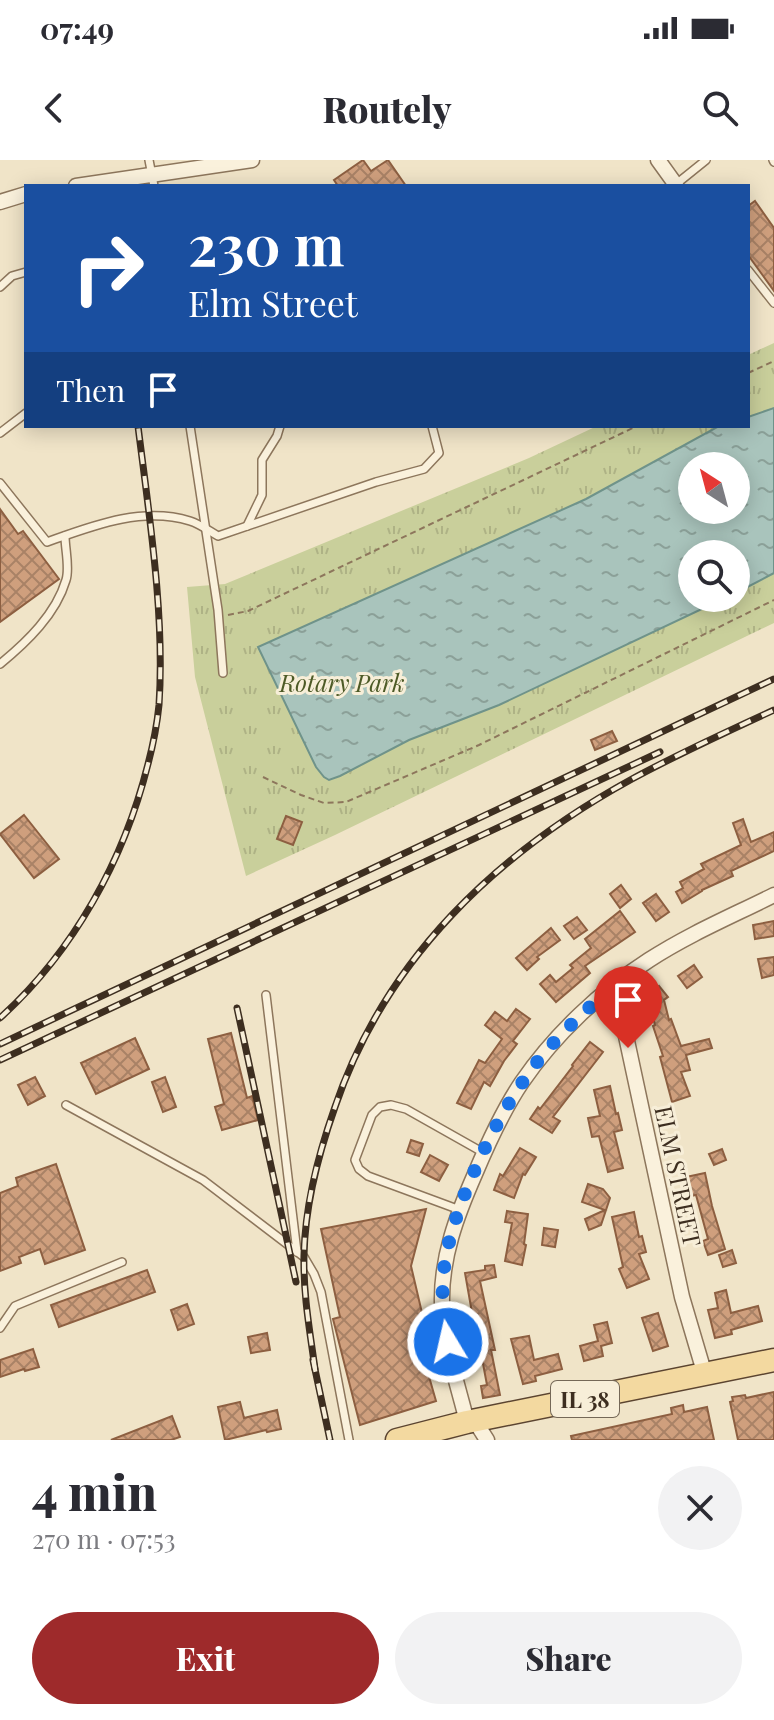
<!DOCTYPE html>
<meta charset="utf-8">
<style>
body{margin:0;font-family:"Playfair Display",serif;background:#f2f2f3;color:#2b2b33;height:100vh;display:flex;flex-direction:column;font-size:30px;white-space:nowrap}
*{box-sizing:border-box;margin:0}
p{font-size:26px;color:#7c7c81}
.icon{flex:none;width:44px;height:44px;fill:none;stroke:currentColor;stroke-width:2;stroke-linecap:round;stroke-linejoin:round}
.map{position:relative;height:1280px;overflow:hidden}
.panel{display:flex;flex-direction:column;background:#fff;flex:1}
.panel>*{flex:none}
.hud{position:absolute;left:24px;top:24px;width:726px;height:244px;border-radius:0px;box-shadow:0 4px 20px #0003;background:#1a4fa0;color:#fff;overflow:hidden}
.needle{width:52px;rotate:324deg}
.controls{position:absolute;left:678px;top:292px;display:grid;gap:16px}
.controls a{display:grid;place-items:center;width:72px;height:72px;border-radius:50%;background:#fff;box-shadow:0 4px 20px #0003;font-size:40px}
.pin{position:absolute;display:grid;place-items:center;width:68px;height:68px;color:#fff;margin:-82px -34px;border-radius:50% 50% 50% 0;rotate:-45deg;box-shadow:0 0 8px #0007}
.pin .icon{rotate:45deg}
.me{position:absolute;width:88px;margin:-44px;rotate:351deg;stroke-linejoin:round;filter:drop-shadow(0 0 6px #0008)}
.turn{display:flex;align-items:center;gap:28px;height:168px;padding:0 32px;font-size:36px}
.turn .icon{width:104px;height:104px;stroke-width:2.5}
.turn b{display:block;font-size:56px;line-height:68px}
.then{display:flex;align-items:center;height:76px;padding:0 32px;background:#0003;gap:16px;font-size:30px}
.round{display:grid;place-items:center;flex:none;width:84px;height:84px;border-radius:42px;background:#f2f2f3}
.summary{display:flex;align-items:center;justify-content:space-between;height:136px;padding:0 32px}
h1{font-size:48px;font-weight:800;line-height:60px}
.action{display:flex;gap:16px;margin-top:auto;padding:16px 32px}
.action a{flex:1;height:92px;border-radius:48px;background:#9e2a2b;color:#fff;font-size:32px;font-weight:800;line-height:92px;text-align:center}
.action a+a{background:#f2f2f3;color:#2b2b33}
.status{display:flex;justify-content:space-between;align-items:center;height:56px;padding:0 40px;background:#fff;direction:ltr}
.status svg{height:22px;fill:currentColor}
header{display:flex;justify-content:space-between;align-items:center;height:104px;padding:0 32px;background:#fff;font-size:36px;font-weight:800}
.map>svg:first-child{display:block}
</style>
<div class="status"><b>07:49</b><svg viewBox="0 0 49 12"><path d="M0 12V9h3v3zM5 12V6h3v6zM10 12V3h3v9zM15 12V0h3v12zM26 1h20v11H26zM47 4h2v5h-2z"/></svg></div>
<header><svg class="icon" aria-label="back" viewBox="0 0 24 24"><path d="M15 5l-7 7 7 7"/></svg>Routely<svg class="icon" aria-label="search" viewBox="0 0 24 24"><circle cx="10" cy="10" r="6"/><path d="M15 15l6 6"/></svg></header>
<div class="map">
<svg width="774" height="1280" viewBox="0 0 774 1280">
<defs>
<pattern id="grass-tufts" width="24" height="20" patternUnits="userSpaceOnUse" patternTransform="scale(2)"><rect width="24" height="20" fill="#c9cf9b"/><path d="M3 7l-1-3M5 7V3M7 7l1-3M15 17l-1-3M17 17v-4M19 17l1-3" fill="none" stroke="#aeb285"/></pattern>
<pattern id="water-ripples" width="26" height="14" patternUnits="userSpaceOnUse" patternTransform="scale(2)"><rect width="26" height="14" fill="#a9c4bc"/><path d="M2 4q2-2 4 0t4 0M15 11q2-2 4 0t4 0" fill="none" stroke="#8ba098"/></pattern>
<pattern id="building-cross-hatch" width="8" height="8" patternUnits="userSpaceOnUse" patternTransform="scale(2)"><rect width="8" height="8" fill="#cf9f7d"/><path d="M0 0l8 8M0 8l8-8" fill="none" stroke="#a98266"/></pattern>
</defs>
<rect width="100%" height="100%" fill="#f0e4c8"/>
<path fill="url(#grass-tufts)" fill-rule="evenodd" d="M774,183V463L335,675L246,716L195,517L187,427L225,424L529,298L597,266H748V195ZM692,306H736V350H692ZM692,394H736V438H692Z"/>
<path fill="url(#water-ripples)" stroke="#6f938a" stroke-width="2" fill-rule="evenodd" d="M774,248V413L736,433V394H692V438H725L499,545L409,580L340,616L329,620L324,617L316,607L258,487L586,339L719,266H748V257ZM692,306H736V350H692Z"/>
<g fill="url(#building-cross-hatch)" stroke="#8d5f41" stroke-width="2">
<polygon points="363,0 371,11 388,0 406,26 338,26 334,20"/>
<polygon points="755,41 774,68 774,131 748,95 748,46"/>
<polygon points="0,349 18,374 23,371 59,419 0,462"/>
<polygon points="612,571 617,581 595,590 591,580"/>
<polygon points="24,655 59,699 34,718 0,674"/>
<polygon points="286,656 302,662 293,685 277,679"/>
<polygon points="743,659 751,682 774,672 774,691 731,711 733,716 702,730 702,731 682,743 676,732 683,728 680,722 704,709 701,704 741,685 733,663"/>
<polygon points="621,725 631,739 620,748 610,734"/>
<polygon points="656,734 669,752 656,761 643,743"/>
<polygon points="620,751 635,772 585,806 590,813 556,842 540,824 550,815 556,822 573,808 570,805 591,788 585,779"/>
<polygon points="577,757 587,770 574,779 564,766"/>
<polygon points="774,761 774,776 755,779 753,765"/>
<polygon points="551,768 560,780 537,797 539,799 527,810 516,798"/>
<polygon points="774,797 774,815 762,818 758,799"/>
<polygon points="694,805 702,817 687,828 678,816"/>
<polygon points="659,826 668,837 664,840 669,860 671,859 681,886 709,879 712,888 686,895 690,910 681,912 690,936 672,942 660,897 663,896 653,866 655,865 649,843 645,837"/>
<polygon points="516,849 530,859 513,881 517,884 504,901 490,926 484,922 471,949 457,943 479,900 485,903 502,879 485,865 495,852 507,861"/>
<polygon points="231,873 247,938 252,936 258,960 222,970 215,947 224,944 208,879"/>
<polygon points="135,878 149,909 96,934 81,903"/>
<polygon points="590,882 603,892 553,957 560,961 552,973 530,959 538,947 540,949 573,906 572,905"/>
<polygon points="35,917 45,936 28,945 18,925"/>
<polygon points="165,917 176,947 163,952 152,922"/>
<polygon points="610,926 616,954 618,953 622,970 614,972 623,1008 608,1012 599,976 592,977 588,958 600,956 594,930"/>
<polygon points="411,980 423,984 419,996 407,992"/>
<polygon points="520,988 536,997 525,1015 523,1014 514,1038 494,1030 500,1014 503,1016"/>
<polygon points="722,989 726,1000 714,1005 709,994"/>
<polygon points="430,995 448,1005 439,1021 421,1012"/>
<polygon points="56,1004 85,1090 45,1104 40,1089 19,1097 21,1103 0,1111 0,1033 18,1026 16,1018"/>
<polygon points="705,1013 712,1046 725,1089 708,1095 703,1081 708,1079 696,1035 690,1036 686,1017"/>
<polygon points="588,1024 603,1029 610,1038 601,1065 589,1070 585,1059 605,1050 582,1042"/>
<polygon points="426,1049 411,1106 423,1157 414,1164 436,1241 360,1265 333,1159 340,1157 321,1069"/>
<polygon points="507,1051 528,1054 524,1084 526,1085 522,1105 505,1101 512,1063 505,1062"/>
<polygon points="634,1052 639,1077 642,1076 646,1092 639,1094 649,1119 627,1128 619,1109 623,1107 612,1057"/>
<polygon points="544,1068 558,1070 555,1087 542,1085"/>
<polygon points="732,1090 736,1103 723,1107 719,1095"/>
<polygon points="494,1105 496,1117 480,1121 495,1190 491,1190 500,1235 483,1238 481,1226 487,1225 481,1193 474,1194 468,1165 474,1164 465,1113 485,1110 485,1106"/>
<polygon points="147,1110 155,1132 59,1167 51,1145"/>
<polygon points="726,1130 731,1153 758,1146 762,1161 731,1170 732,1174 715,1178 708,1150 718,1148 715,1133"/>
<polygon points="187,1144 194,1164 178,1170 171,1150"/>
<polygon points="658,1153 668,1186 653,1191 642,1158"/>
<polygon points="607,1162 612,1183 601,1186 603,1196 584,1201 580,1186 598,1181 594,1165"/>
<polygon points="267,1173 270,1190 251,1193 248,1177"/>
<polygon points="529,1176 534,1200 558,1194 562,1209 535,1216 536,1221 523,1224 511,1179"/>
<polygon points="33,1189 39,1207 25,1211 24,1209 0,1217 0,1200"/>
<polygon points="774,1232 774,1280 738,1280 730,1242 733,1241 732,1237 745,1235 746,1238"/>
<polygon points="240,1242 244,1258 277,1250 281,1269 267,1272 266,1270 225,1280 218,1247"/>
<polygon points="683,1245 684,1252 707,1247 714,1280 572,1280 571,1276 672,1254 671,1248"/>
<polygon points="172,1256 180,1277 171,1280 111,1280"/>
</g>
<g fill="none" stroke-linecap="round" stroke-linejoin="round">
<defs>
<g id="service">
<polyline points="149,0 154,26"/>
<polyline points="773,0 774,2"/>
<polyline points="675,25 706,0"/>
<polyline points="748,110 774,143"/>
<polyline points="0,127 12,116 26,112"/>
<polyline points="190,266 218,450 223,513"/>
<polyline points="0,273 26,253"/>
<path d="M0,323L47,382C92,366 142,346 190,361C200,364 209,371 218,376L376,322L424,309L439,293L432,266"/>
<polyline points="247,366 262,335 262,300 277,276 280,266"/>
<path d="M0,504C27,482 56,454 66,420C70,408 65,389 65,376"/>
<polyline points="266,835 297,1092"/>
<polyline points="66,945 203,1020 304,1097 314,1114 321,1132 349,1280"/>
<polyline points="460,1050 368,1016 359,1009 355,1000 372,955 380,947 391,945 406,949 484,993"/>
<polyline points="0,1168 15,1146 122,1102"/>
</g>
<g id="minor">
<polyline points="658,0 676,25"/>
<polyline points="76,26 252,0"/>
<polyline points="0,42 26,34"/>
<polyline points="615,825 682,1137 705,1215"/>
<polyline points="475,1261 487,1280"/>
<path d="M467,1262C458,1225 443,1182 442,1143C441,1097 457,1055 475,1014C488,983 503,950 522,922C555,874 601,831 649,800C689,774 732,756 774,735"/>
</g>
<polyline id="primary" points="397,1280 467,1262 774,1200"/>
</defs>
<use href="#service" stroke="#8d765c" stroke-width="10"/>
<use href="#minor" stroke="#8d765c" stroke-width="17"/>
<use href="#primary" stroke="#5b4430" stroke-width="25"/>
<g stroke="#8d765c" stroke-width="2" stroke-dasharray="6 4" stroke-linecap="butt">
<polyline points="748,213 774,201"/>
<polyline points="228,455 248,451 637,266"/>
<polyline points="263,617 301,635 324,643 346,642 479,585 774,440"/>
</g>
<use href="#service" stroke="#faf1dc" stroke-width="7"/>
<use href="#minor" stroke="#faf1dc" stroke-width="14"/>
<use href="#primary" stroke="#f3d9a0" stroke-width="22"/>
<defs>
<g id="rail">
<polyline points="237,848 296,1122"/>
<path d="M0,858C74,791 124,700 148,604C153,585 157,565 159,545C165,455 149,355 138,266"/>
<polyline points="0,884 774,519"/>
<polyline points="0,900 660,592"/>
<polyline points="313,1200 330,1280"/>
<path d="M315,1209C310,1172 303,1134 304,1095C305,1045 318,995 335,947C385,799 497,693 632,619C678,594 726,572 774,550"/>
</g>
</defs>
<use href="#rail" stroke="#3d2e20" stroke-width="7"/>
<use href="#rail" stroke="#f7eed8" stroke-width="4" stroke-dasharray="12" stroke-linecap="butt"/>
</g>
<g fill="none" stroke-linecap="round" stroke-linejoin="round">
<path stroke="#1a73e8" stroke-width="14" stroke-dasharray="0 25.2" d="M448,1182C443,1158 441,1134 444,1109C450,1055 491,968 522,923C547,885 581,854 615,825L628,888"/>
</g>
<g text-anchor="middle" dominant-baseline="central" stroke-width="6" stroke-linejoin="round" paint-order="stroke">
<rect fill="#f7eed8" stroke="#756857" stroke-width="2" x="551" y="1221" width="68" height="36" rx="6"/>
<g font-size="22" font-weight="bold" fill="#3d2e20">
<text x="585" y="1239">IL 38</text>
</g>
<g font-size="24" font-style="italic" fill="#4d5a26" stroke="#f7eed8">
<text x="342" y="522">Rotary Park</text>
</g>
<g font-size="24" fill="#3d2e20" stroke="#f7eed8">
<text transform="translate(679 1016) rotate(78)">ELM STREET</text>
</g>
</g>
</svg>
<div class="controls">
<a><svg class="needle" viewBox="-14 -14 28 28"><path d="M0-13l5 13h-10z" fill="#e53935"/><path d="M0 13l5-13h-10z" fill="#7c7c81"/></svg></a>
<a><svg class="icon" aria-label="search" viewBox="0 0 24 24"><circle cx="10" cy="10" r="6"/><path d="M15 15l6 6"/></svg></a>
</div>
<div class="pin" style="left:628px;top:888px;background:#d93025"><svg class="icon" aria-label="arrive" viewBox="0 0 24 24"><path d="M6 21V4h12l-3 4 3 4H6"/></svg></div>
<svg class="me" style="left:448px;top:1182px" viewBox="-20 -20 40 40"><circle r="17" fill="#1a73e8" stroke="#fff" stroke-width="3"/><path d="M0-11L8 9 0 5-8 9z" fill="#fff"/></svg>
<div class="hud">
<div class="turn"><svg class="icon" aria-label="right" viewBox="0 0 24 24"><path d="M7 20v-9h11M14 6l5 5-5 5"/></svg><div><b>230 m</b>Elm Street</div></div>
<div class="then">Then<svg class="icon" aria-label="arrive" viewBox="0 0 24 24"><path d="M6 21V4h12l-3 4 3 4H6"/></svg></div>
</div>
</div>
<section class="panel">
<div class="summary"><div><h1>4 min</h1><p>270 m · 07:53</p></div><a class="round"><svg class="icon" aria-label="close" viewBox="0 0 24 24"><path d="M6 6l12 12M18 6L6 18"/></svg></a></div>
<div class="action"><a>Exit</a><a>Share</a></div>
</section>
